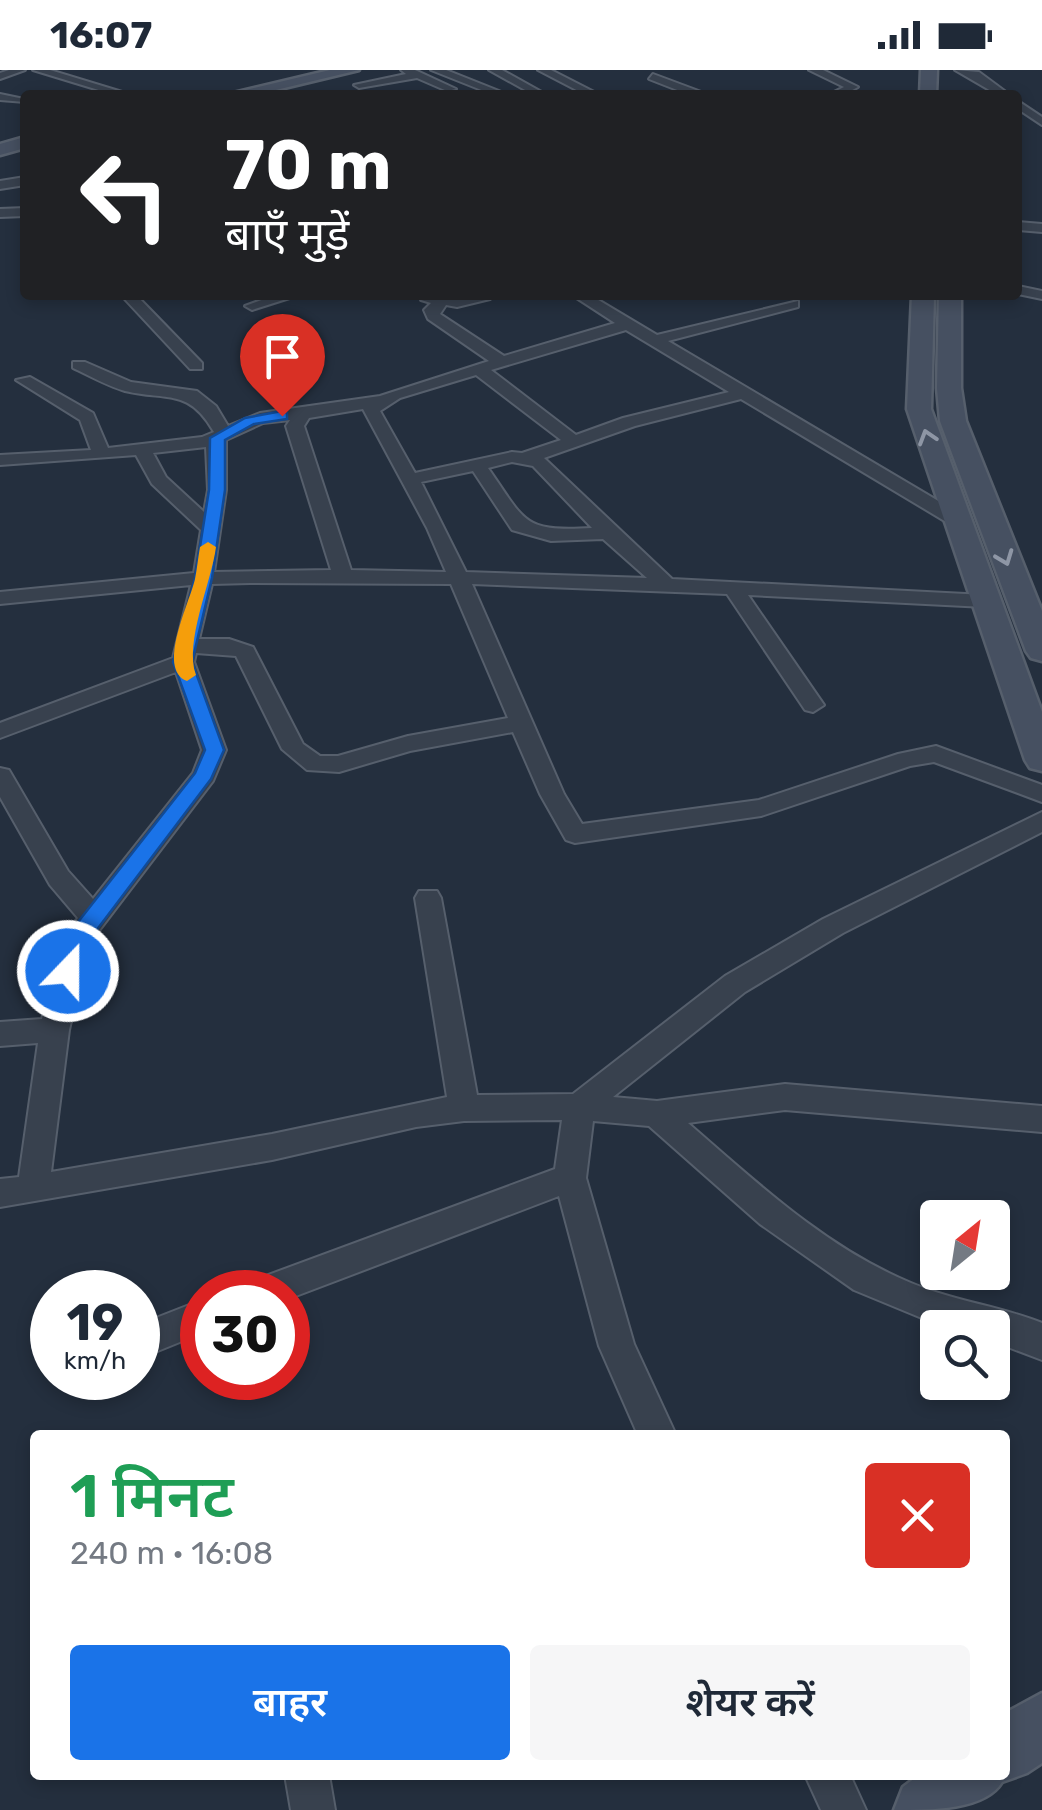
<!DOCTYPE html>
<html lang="hi">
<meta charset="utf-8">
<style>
body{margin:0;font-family:Rubik,"Noto Sans Devanagari",sans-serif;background:#f6f6f7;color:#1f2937;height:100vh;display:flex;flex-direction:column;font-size:38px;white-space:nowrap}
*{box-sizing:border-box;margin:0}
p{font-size:32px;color:#747a83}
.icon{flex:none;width:55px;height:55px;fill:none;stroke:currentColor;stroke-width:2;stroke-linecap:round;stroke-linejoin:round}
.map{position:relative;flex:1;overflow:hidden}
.side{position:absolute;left:30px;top:1360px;width:980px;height:350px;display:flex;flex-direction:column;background:#fff;border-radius:10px;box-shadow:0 5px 15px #0003}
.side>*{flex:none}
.banner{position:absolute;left:20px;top:20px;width:1002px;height:210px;border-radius:10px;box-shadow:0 5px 15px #0003;background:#202124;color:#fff;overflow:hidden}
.needle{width:65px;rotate:30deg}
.tools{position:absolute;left:920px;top:1130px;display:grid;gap:20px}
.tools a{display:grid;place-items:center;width:90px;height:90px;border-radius:10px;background:#fff;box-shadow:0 5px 15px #0003;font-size:50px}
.speed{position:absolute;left:30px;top:1200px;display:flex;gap:20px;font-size:50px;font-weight:700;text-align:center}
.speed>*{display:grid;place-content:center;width:130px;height:130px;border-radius:50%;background:#fff;box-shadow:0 5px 15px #0003;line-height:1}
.speed small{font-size:25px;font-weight:400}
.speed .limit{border:15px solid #d22;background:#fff;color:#111}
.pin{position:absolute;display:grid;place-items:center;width:85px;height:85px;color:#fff;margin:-102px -42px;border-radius:50% 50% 50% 0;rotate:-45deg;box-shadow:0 0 10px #0007}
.pin .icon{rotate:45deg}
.me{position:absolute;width:110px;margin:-55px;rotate:22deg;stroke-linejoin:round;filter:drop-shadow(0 0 8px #0008)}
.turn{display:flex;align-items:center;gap:35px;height:210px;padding:0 40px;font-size:45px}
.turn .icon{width:130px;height:130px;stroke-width:2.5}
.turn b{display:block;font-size:70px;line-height:85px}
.round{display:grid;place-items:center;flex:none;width:105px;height:105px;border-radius:10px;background:#f6f6f7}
.head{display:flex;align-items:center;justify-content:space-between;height:170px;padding:0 40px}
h1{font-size:60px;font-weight:600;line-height:75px;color:#1e9e55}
.cta{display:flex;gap:20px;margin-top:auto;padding:20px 40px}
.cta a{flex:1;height:115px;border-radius:10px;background:#1a73e8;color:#fff;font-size:40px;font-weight:600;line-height:115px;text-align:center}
.cta a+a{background:#f6f6f7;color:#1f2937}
.status{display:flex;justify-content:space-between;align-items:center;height:70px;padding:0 50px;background:#fff;direction:ltr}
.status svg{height:28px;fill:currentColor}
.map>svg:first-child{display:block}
</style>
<div class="status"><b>16:07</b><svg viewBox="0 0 49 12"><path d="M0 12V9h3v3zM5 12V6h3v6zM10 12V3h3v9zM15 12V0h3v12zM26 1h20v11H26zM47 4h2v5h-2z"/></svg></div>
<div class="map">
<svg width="1042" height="1740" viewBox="0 0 1042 1740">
<rect width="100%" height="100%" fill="#242f3e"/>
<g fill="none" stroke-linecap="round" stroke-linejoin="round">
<defs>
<g id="street">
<polygon points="9,0 25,0 0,9 0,3"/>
<polygon points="33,0 50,0 132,25 115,25"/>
<polygon points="401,0 415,0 456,19 447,21 417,8 359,18 354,15 406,4"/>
<polygon points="431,0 446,0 509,25 494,25"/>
<polygon points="489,0 502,0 547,25 534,25"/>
<polygon points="538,0 551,0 600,25 586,25"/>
<polygon points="809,0 823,0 858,17 843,25 828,25 844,17"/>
<polygon points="955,0 979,2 1010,25 998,25"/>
<polygon points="653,4 704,23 705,25 690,25 649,9"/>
<polygon points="0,24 24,29 25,32 0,30"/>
<polygon points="1018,31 1042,47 1042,55 1018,39"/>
<polygon points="25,107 25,115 0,119 0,111"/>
<polygon points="25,138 25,146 0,147 0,139"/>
<polygon points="1018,152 1042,154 1042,162 1018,160"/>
<polygon points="1018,216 1042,221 1042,229 1018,224"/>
<polygon points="121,225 136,225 202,293 202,299 190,299"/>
<polygon points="275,225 299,225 252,240 245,236"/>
<path d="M420,225L457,229L488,226L490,229L457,237L446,235L440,244L504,286L615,253L572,225H590L657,265L798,231V237L668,271L962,445V453H948L741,329L635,356L544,388L672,509L985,525L995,531L985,537L748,525L824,635L813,642L805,640L727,524L472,514L564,724L582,754L759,730L898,684L936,676L1042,715V732L934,692L910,696L761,746L575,773L566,770L540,724L513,662L410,681L339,702L307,700L282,679L236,586L196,583L194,592L226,680L213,711L88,875L69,960L51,1102L272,1064L447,1027L415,828L419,821H437L441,828L477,1025L573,1024L725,906L823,849L1042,742V762L843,863L745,922L613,1027L657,1031L785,1014L1042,1036V1062L785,1040L688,1053C756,1112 826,1178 911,1213C953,1231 1000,1236 1042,1253V1290L992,1271V1258H946L854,1220L760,1154L649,1056L593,1051L586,1108L634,1274L676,1365H638L599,1276L559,1126L288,1229V1222H247L252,1211L555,1099L562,1050L464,1051L416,1057L272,1090L0,1137V1109L19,1107L38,973L0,976V952L42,949L61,872L78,848L50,815L0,727V698L9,700L68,801L93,829L193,703L202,680L176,602L0,668V653L173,588L191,515L0,534V522L194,503L201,460L152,414L136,385L0,395V385L91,380L80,350L16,310L30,307L93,343L108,378L202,367L214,362C189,318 168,331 125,321C108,316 90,306 73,298V292H85L131,312L197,321L216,336L228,356L260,343L380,326L489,291L428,249L424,240L431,233L421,230ZM626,260L729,322L623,348L576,365L491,300ZM476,305L561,370L522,383L512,382L415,403L380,341L400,328ZM363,339L427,458L446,502L351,500L304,356L309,348ZM290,350L286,356L331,500L214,502L226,420V370L263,353ZM206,377L208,420L204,442L166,407L153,383ZM512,392L533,396L592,458C522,462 526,452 488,398ZM473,401L512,460L551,471L603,469L647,508L466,502L421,412ZM250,513L451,514L508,648L408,666L338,686H320L303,674L253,577L229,569H199L212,514Z"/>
<polygon points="202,1230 202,1263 138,1289 138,1255"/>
<polygon points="285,1705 329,1705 335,1740 291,1740"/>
<polygon points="805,1705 850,1705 866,1740 821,1740"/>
</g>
<g id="secondary">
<polygon points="330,0 359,0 255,25 225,25"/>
<polygon points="921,0 937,0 936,25 920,25"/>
<polygon points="25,67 25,78 0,85 0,74"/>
<polygon points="912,225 934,225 931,339 1042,642 1042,701 1030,698 1025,690 907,339"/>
<polygon points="939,225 961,225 961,318 966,351 1042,541 1042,591 1031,588 1026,581 940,351 937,318"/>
<path d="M1042,1623V1693L1027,1703L1002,1712C985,1740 932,1740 894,1740L903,1717L919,1705H1005V1643Z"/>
</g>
</defs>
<use href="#street" stroke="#565f6c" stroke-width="4"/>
<use href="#secondary" stroke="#565f6c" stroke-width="5"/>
<use href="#street" fill="#38414e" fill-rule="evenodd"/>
<use href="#secondary" fill="#465061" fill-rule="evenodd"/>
</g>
<defs><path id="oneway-chevron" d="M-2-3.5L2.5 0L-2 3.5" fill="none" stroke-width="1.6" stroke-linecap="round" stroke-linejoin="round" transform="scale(2.5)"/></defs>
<g stroke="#8e96a5">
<use href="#oneway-chevron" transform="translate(927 367) rotate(-107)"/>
<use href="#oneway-chevron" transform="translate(1005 488) rotate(69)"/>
</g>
<polygon fill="#1a73e8" stroke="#114b97" stroke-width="2.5" points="282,341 287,343 287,349 254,354 225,370 225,420 212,508 192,592 224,680 211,709 86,874 76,907 60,907 57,901 67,866 195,703 205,680 173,592 195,508 209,420 210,368 245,348"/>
<path fill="#f59e0b" d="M208,472L216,477C211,514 184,572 196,605L187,611C156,599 190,532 195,509C197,499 198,488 200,477Z"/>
</svg>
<div class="tools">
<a><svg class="needle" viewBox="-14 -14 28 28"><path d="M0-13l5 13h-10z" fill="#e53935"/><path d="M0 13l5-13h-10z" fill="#747a83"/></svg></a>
<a><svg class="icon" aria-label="search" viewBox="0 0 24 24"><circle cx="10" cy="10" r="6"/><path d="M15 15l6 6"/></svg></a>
</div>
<div class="speed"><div>19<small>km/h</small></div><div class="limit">30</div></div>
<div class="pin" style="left:282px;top:346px;background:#d93025"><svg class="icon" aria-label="arrive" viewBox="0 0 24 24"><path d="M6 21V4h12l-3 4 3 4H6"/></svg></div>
<svg class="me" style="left:68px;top:901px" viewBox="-20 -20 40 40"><circle r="17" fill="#1a73e8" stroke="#fff" stroke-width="3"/><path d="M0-11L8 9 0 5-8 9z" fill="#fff"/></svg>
<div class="banner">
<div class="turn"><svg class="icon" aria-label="left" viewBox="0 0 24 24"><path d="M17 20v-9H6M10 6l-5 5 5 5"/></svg><div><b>70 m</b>बाएँ मुड़ें</div></div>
</div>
<section class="side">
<div class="head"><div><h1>1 मिनट</h1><p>240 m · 16:08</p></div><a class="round" style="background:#d93025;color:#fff"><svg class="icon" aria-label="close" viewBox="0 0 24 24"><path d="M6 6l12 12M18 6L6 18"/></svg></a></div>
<div class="cta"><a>बाहर</a><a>शेयर करें</a></div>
</section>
</div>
